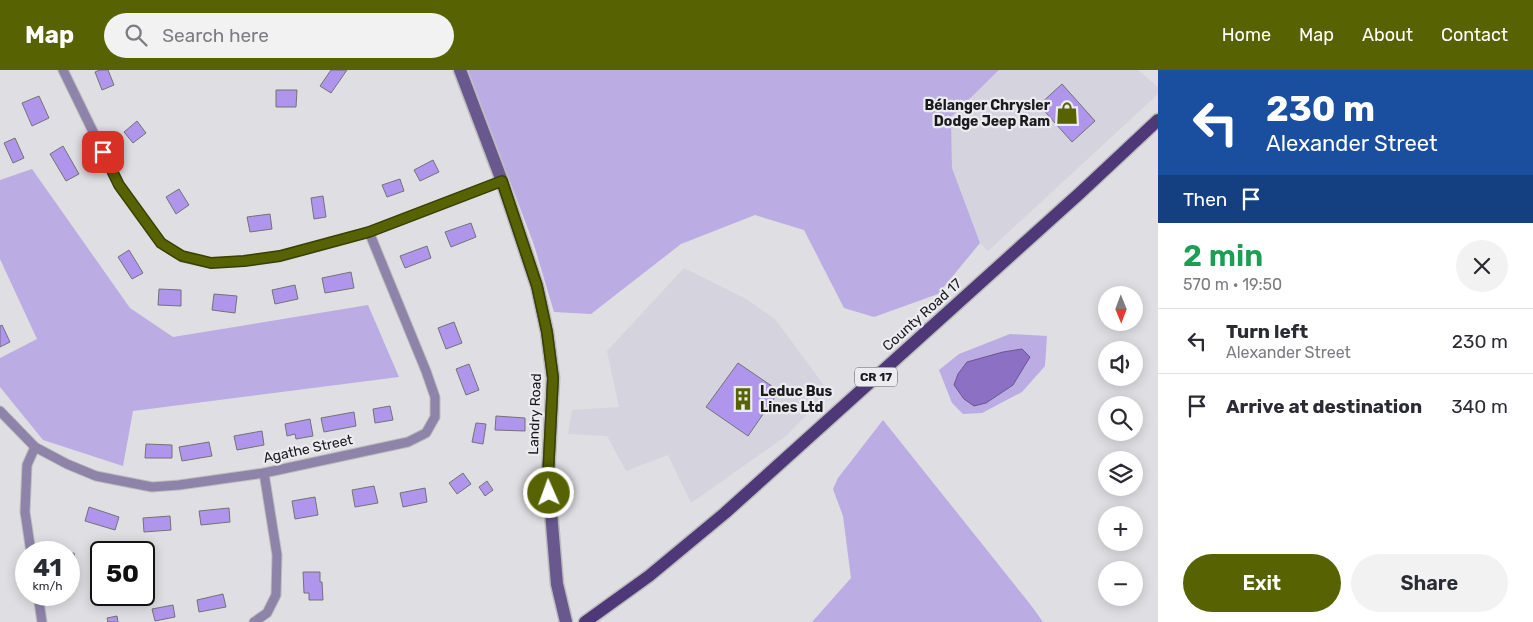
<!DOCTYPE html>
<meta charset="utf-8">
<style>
body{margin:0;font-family:Rubik,sans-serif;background:#f2f2f3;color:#2b2b33;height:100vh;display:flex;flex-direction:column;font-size:19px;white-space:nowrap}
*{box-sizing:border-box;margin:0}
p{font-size:16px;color:#7c7c81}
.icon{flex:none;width:28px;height:28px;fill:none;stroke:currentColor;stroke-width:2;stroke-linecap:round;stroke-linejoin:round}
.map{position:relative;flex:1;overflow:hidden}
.details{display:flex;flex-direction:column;background:#fff;width:375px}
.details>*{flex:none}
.banner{background:#1a4fa0;color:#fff;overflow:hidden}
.needle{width:32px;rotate:179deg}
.tools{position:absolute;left:1098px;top:216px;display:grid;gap:10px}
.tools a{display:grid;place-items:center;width:45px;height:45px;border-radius:50%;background:#fff;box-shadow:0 2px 12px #0003;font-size:25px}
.speed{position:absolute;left:15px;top:471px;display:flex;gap:10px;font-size:25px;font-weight:700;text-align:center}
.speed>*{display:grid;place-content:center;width:65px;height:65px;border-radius:50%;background:#fff;box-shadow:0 2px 12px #0003;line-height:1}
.speed small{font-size:12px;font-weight:400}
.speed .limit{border:2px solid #111;border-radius:8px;background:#fff;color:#111}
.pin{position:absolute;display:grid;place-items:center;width:42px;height:42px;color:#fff;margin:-21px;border-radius:10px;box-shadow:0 2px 8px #0006}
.me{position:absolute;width:55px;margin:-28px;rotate:358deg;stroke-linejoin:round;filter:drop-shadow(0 0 4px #0008)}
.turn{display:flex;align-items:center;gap:18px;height:105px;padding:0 25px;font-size:22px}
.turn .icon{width:65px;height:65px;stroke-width:2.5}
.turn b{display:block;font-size:35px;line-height:42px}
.then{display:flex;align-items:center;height:48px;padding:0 25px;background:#0003;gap:10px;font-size:19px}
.round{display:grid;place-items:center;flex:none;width:52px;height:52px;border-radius:26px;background:#f2f2f3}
.head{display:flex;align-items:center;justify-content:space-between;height:85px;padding:0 25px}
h1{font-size:30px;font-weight:600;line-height:38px;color:#1e9e55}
.action{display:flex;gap:10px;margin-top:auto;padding:10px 25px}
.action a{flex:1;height:58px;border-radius:30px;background:#576202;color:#fff;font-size:20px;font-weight:600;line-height:58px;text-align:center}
.action a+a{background:#f2f2f3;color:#2b2b33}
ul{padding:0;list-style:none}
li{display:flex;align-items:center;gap:15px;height:65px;padding:0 25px;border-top:1px solid #e1e1e2}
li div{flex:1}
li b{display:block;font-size:19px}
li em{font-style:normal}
header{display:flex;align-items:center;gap:30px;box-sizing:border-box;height:70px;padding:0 25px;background:#576202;color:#fff}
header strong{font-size:24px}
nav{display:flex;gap:28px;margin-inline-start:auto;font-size:18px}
.search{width:350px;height:45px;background:#f2f2f3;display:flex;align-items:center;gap:12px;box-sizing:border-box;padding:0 18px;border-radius:28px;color:#7c7c81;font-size:19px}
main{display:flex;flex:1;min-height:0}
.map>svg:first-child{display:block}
</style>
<header>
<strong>Map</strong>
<div class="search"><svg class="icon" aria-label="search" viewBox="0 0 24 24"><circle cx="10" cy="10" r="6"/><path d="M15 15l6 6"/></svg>Search here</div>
<nav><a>Home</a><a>Map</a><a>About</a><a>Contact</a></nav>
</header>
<main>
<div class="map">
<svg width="1158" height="552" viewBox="0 0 1158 552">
<rect width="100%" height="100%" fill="#dfdee2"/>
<g fill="#d5d3de">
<polygon points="999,0 1138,0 1158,17 1158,24 988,181 980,173 952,98 951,47"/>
<polygon points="684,198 746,229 775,249 829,322 786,366 691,433 668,385 626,401 607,366 568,364 572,340 619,337 607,281"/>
</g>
<g fill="#bbace3">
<polygon points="468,0 999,0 951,47 952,98 980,173 938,224 874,247 844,238 804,160 755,145 681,174 591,244 554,242 534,175"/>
<polygon points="32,99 130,238 173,267 368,235 399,307 133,341 123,396 43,370 0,317 0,288 37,269 0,189 0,110"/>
<polygon points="1010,264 1047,266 1045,296 1022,322 982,343 963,344 952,333 939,300 959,284"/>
<polygon points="883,350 1030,534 1043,552 812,552 851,508 843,446 833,419 838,408"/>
</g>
<polygon fill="#8b70c4" stroke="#695692" points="1022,279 1030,287 1013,315 986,333 974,336 964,329 954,315 958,304 967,292 1003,282"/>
<g fill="#af95eb" stroke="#737376">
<polygon points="100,0 108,0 114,15 102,20 95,2"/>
<polygon points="331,0 347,0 331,23 320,16"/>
<polygon points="1062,14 1095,51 1072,72 1039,35"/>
<polygon points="276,20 297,20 296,37 276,37"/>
<polygon points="39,26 49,48 32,56 22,33"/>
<polygon points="137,51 146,63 133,73 124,62"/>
<polygon points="15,68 24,88 13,93 4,73"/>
<polygon points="63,76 79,104 66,111 50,84"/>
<polygon points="433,90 439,102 420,111 414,100"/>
<polygon points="400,109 404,121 387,127 382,115"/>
<polygon points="179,119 189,135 176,144 166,127"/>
<polygon points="323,126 326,147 314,149 311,128"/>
<polygon points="270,144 272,159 250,162 247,147"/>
<polygon points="471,153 476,167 451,177 445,162"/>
<polygon points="427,176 431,188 405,198 400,186"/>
<polygon points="129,180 143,203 132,209 118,187"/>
<polygon points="351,202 354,218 325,223 322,208"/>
<polygon points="295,215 298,229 275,234 272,220"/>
<polygon points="159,219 181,220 181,236 158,235"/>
<polygon points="214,224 237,226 235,243 212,240"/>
<polygon points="454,252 462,273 446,279 438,258"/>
<polygon points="2,255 10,272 0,277 0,256"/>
<polygon points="738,293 779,321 748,366 706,337"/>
<polygon points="469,294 479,320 466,325 456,299"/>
<polygon points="390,336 393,350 375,353 373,339"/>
<polygon points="354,342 356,356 324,362 321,348"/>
<polygon points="496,346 525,348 525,361 495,360"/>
<polygon points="310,349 313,366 296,369 295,364 287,366 285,354"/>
<polygon points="476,353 486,354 483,374 472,372"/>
<polygon points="262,361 264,375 237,380 234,366"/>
<polygon points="209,372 212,386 182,391 179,377"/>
<polygon points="146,374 172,375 172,388 145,388"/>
<polygon points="463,403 471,414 457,424 449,413"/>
<polygon points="487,411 493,420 485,426 479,417"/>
<polygon points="374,416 378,433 355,437 352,420"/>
<polygon points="425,418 427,432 403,437 400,423"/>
<polygon points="315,427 318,445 295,449 292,431"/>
<polygon points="89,437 119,447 115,460 85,451"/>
<polygon points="229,438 230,452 201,455 199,441"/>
<polygon points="170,446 171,460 144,462 143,448"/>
<polygon points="74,483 78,506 69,508 69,484"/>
<polygon points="303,502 320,502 320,512 322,512 323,530 309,530 309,523 304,523"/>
<polygon points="223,524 226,537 199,542 197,530"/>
<polygon points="173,535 175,547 155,551 152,539"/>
<polygon points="117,546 118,552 108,552 107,548"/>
</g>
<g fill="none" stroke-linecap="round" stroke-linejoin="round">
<defs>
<g id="street">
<polyline points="63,0 119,115 161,173 182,187 211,193 244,191 280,186 369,162 502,111"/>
<polyline points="0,341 35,377 67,394 96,406 152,417 179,415 264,403 408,372 426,363 435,347 435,327 426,301 369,162"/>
<polyline points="31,482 25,442 27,395 35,377"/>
<polyline points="38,525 42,552"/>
<polyline points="254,552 267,543 276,525 277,485 264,403"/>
</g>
<polyline id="secondary" points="460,0 502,111 537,216 547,262 553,308 548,406 557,514 566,552"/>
<polyline id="primary" points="585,552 649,506 725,443 1080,123 1158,50"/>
</defs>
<use href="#street" stroke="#bcbbbe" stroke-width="11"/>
<use href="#secondary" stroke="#bcbbbe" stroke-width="15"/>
<use href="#primary" stroke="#bcbbbe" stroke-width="15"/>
<use href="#street" stroke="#8e84a9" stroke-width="9"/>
<use href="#secondary" stroke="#68588d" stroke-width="12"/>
<use href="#primary" stroke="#4e3878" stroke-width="12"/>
</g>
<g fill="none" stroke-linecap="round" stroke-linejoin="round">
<defs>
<polyline id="route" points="103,82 119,115 161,173 182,186 211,193 244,191 280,186 369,162 502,111 537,216 547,262 553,308 548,406 549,423"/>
</defs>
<use href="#route" stroke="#394001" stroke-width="12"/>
<use href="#route" stroke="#576202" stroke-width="9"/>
</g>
<defs>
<symbol id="shop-bare" viewBox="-9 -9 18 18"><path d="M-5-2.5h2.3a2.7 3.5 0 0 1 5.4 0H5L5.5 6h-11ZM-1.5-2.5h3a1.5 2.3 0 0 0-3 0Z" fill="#576202" stroke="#ecebef" stroke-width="2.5" paint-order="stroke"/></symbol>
<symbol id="building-bare" viewBox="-9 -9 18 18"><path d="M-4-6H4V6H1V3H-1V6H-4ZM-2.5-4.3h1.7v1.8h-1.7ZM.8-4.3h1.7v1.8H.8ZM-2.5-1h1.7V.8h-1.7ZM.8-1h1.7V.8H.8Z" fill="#576202" stroke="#ecebef" stroke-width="2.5" paint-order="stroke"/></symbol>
</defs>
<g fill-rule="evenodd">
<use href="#shop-bare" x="1051" y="27" width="32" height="32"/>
<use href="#building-bare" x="727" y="313" width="32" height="32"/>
</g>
<g text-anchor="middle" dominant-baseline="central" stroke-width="4.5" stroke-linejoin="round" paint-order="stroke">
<rect fill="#ecebef" stroke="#5a595b" stroke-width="1" x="855" y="297.5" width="42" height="19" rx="4"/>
<g font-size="12" font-weight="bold" fill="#1b1a1c">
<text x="876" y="307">CR 17</text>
</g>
<g font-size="14" font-weight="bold" fill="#1b1a1c" stroke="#ecebef" text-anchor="end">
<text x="1050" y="35">Bélanger Chrysler<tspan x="1050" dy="16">Dodge Jeep Ram</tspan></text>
<text x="760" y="321" text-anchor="start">Leduc Bus<tspan x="760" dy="16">Lines Ltd</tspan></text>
</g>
<g font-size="14" fill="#1b1a1c" stroke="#ecebef">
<text transform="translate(922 245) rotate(-42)">County Road 17</text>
<text transform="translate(535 344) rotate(-88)">Landry Road</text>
<text transform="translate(308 379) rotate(-12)">Agathe Street</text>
</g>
</g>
</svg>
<div class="tools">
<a><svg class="needle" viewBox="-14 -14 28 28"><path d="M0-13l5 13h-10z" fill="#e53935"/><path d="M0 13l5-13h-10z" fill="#7c7c81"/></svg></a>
<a><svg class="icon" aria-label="sound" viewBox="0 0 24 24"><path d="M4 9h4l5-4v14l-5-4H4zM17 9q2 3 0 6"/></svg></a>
<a><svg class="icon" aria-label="search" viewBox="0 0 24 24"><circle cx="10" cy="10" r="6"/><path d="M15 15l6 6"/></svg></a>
<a><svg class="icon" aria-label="layers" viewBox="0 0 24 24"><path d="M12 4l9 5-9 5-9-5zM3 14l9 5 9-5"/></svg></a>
<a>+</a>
<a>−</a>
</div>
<div class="speed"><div>41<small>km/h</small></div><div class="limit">50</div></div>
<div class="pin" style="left:103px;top:82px;background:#d93025"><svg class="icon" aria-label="arrive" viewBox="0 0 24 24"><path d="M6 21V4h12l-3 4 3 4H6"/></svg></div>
<svg class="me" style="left:549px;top:423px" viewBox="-20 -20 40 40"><circle r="17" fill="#576202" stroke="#fff" stroke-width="3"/><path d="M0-11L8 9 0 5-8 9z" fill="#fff"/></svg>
</div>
<section class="details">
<div class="banner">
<div class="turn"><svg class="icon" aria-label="left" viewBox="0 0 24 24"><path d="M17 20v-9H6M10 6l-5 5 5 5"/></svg><div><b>230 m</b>Alexander Street</div></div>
<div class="then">Then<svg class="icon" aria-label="arrive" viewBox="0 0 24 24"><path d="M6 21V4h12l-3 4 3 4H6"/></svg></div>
</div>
<div class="head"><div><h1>2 min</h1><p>570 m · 19:50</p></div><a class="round"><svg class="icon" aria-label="close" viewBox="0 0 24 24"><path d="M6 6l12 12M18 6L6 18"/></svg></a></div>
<ul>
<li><svg class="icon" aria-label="left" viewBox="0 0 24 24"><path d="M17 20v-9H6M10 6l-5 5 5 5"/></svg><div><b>Turn left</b><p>Alexander Street</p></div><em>230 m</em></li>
<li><svg class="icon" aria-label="arrive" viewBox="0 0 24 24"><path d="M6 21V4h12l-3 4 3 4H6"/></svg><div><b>Arrive at destination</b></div><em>340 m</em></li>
</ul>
<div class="action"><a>Exit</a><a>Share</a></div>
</section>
</main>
